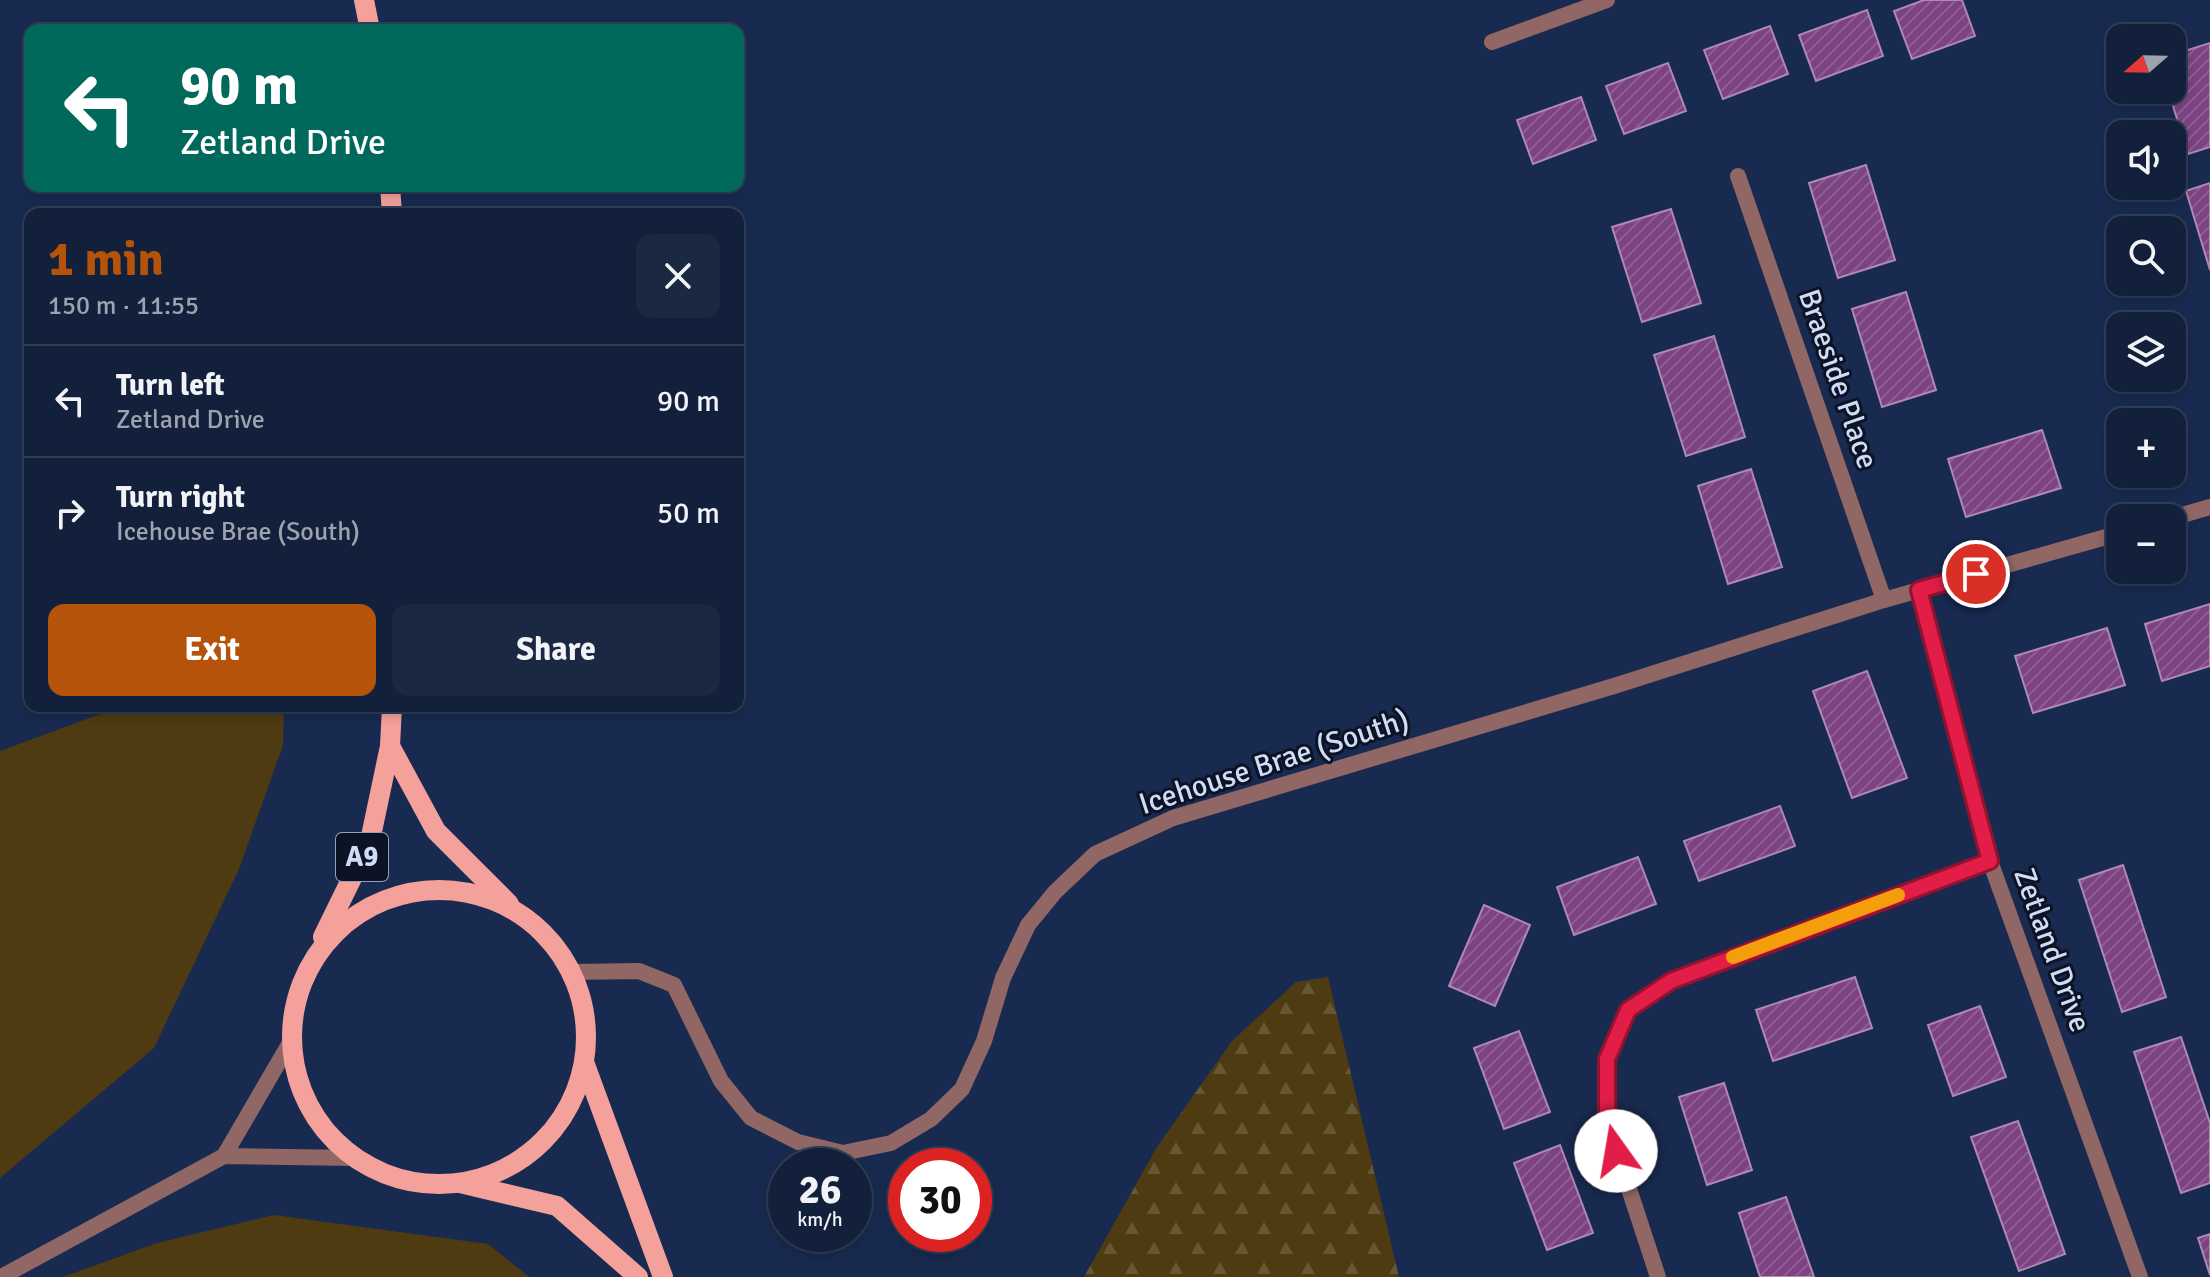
<!DOCTYPE html>
<meta charset="utf-8">
<style>
body{margin:0;font-family:Signika,sans-serif;background:#1b2842;color:#f1f3f6;height:100vh;display:flex;flex-direction:column;font-size:30px;white-space:nowrap}
*{box-sizing:border-box;margin:0}
p{font-size:26px;color:#9ca3af}
.icon{flex:none;width:44px;height:44px;fill:none;stroke:currentColor;stroke-width:2;stroke-linecap:round;stroke-linejoin:round}
.map{position:relative;flex:1;overflow:hidden}
.panel{position:absolute;left:24px;top:208px;width:720px;height:504px;display:flex;flex-direction:column;background:#12203b;border-radius:16px;box-shadow:0 4px 12px #0003,0 0 0 2px #313e55}
.panel>*{flex:none}
.banner{position:absolute;left:24px;top:24px;width:720px;height:168px;border-radius:16px;box-shadow:0 4px 12px #0003,0 0 0 2px #313e55;background:#00695c;color:#fff;overflow:hidden}
.needle{width:52px;rotate:250deg}
.fabs{position:absolute;left:2106px;top:24px;display:grid;gap:16px}
.fabs a{display:grid;place-items:center;width:80px;height:80px;border-radius:16px;background:#12203b;box-shadow:0 4px 12px #0003,0 0 0 2px #313e55;font-size:40px}
.speed{position:absolute;left:768px;top:1148px;display:flex;gap:16px;font-size:40px;font-weight:700;text-align:center}
.speed>*{display:grid;place-content:center;width:104px;height:104px;border-radius:50%;background:#12203b;box-shadow:0 4px 12px #0003,0 0 0 2px #313e55;line-height:1}
.speed small{font-size:20px;font-weight:400}
.speed .limit{border:12px solid #d22;background:#fff;color:#111}
.pin{position:absolute;display:grid;place-items:center;width:68px;height:68px;color:#fff;margin:-34px;border:4px solid #fff;border-radius:50%;box-shadow:0 2px 8px #0007}
.me{position:absolute;width:88px;margin:-44px;rotate:347deg;stroke-linejoin:round;filter:drop-shadow(0 0 6px #0008)}
.turn{display:flex;align-items:center;gap:28px;height:168px;padding:0 24px;font-size:36px}
.turn .icon{width:104px;height:104px;stroke-width:2.5}
.turn b{display:block;font-size:56px;line-height:68px}
.round{display:grid;place-items:center;flex:none;width:84px;height:84px;border-radius:16px;background:#1b2842}
.summary{display:flex;align-items:center;justify-content:space-between;height:136px;padding:0 24px}
h1{font-size:48px;font-weight:800;line-height:60px;color:#b45309}
.button{display:flex;gap:16px;margin-top:auto;padding:16px 24px}
.button a{flex:1;height:92px;border-radius:16px;background:#b45309;color:#fff;font-size:32px;font-weight:800;line-height:92px;text-align:center}
.button a+a{background:#1b2842;color:#f1f3f6}
ul{padding:0;list-style:none}
li{display:flex;align-items:center;gap:24px;height:112px;padding:0 24px;border-top:2px solid #313e55}
li div{flex:1}
li b{display:block;font-size:30px}
li em{font-style:normal}
.map>svg:first-child{display:block}
</style>
<div class="map">
<svg width="2210" height="1277" viewBox="0 0 2210 1277">
<defs>
<pattern id="forest-firs" width="22" height="20" patternUnits="userSpaceOnUse" patternTransform="scale(2)"><rect width="22" height="20" fill="#4e3b12"/><path d="M5 1l3.5 6h-7zM16 11l3.5 6h-7z" fill="#665735"/></pattern>
<pattern id="building-hatch" width="6" height="6" patternUnits="userSpaceOnUse" patternTransform="scale(2)"><rect width="6" height="6" fill="#7d4282"/><path d="M-1 1l2-2M0 6l6-6M5 7l2-2" fill="none" stroke="#8e5d94"/></pattern>
</defs>
<rect width="100%" height="100%" fill="#182a4f"/>
<g fill="#4e3b12">
<polygon points="122,706 284,706 283,745 239,869 154,1048 0,1178 0,751"/>
<polygon points="274,1215 488,1244 529,1277 63,1277 157,1243"/>
</g>
<polygon fill="url(#forest-firs)" points="1328,977 1399,1277 1084,1277 1157,1147 1232,1041 1296,982"/>
<g fill="url(#building-hatch)" stroke="#ae89b2" stroke-width="2">
<polygon points="1924,0 1962,0 1975,36 1912,59 1894,11"/>
<polygon points="1867,10 1883,56 1816,81 1799,35"/>
<polygon points="1770,26 1788,74 1723,99 1704,50"/>
<polygon points="2210,43 2210,147 2188,154 2168,90 2172,90 2172,55"/>
<polygon points="1668,63 1686,111 1624,134 1606,86"/>
<polygon points="1581,97 1596,140 1533,164 1517,120"/>
<polygon points="1866,165 1895,260 1838,278 1809,183"/>
<polygon points="2210,183 2210,270 2186,191"/>
<polygon points="1671,209 1701,303 1642,322 1612,227"/>
<polygon points="1906,292 1936,390 1882,407 1852,309"/>
<polygon points="1714,336 1745,437 1686,456 1654,355"/>
<polygon points="2042,430 2061,488 1966,517 1948,459"/>
<polygon points="1751,469 1782,567 1728,584 1698,486"/>
<polygon points="2210,604 2210,666 2162,681 2145,624"/>
<polygon points="2107,628 2125,685 2033,713 2015,656"/>
<polygon points="1867,671 1907,778 1852,798 1813,691"/>
<polygon points="1780,806 1795,846 1699,881 1684,841"/>
<polygon points="1638,857 1656,904 1574,935 1557,887"/>
<polygon points="2123,865 2166,997 2122,1012 2079,880"/>
<polygon points="1484,905 1530,925 1495,1006 1449,986"/>
<polygon points="1855,977 1872,1028 1773,1061 1756,1010"/>
<polygon points="1980,1006 2006,1077 1953,1096 1928,1025"/>
<polygon points="1519,1031 1550,1112 1504,1129 1474,1048"/>
<polygon points="2181,1037 2210,1123 2210,1183 2181,1193 2134,1052"/>
<polygon points="1724,1083 1752,1170 1707,1185 1679,1097"/>
<polygon points="2018,1121 2065,1254 2019,1271 1971,1137"/>
<polygon points="1560,1145 1593,1233 1547,1250 1514,1163"/>
<polygon points="1786,1197 1814,1277 1760,1277 1739,1213"/>
<polygon points="2210,1234 2210,1275 2198,1238"/>
</g>
<g fill="none" stroke-linecap="round" stroke-linejoin="round">
<g stroke="#906764" stroke-width="16">
<polyline points="1492,42 1607,0"/>
<polyline points="1738,176 1884,600"/>
<polyline points="2172,518 2210,507"/>
<polyline points="1919,590 1990,861 2140,1277"/>
<polyline points="572,972 639,971 674,985 721,1081 751,1118 798,1142 843,1153 891,1143 931,1119 962,1089 984,1041 1003,978 1028,925 1055,892 1095,854 1173,818 1614,686 1884,600 2120,533"/>
<polyline points="224,1156 291,1041"/>
<polyline points="1,1277 224,1156 355,1158"/>
<polyline points="1658,1277 1607,1122 1607,1059 1628,1010 1671,981 1990,861"/>
</g>
<g stroke="#f5a19b" stroke-width="20">
<polyline points="364,0 370,30"/>
<polyline points="390,186 392,214"/>
<polyline points="390,746 436,831 509,904"/>
<circle cx="439" cy="1037" r="147"/>
<polyline points="323,937 370,841 390,746 392,706"/>
<polyline points="584,1062 663,1277"/>
<polyline points="460,1183 557,1206 638,1277"/>
</g>
</g>
<g fill="none" stroke-linecap="round" stroke-linejoin="round">
<defs>
<polyline id="route" points="1616,1151 1607,1122 1607,1059 1628,1010 1671,981 1990,861 1919,590 1976,574"/>
</defs>
<use href="#route" stroke="#92132f" stroke-width="20"/>
<use href="#route" stroke="#e11d48" stroke-width="14"/>
<polyline stroke="#f59e0b" stroke-width="14" points="1733,957 1898,895"/>
</g>
<g text-anchor="middle" dominant-baseline="central" stroke-width="6" stroke-linejoin="round" paint-order="stroke">
<rect fill="#0b1324" stroke="#94a0b6" stroke-width="2" x="336" y="833" width="52" height="48" rx="6"/>
<g font-size="28" font-weight="bold" fill="#cfdcf5">
<text x="362" y="857">A9</text>
</g>
<g font-size="30" fill="#cfdcf5" stroke="#0b1324">
<text transform="translate(1838 379) rotate(71)">Braeside Place</text>
<text transform="translate(1274 762) rotate(-18)">Icehouse Brae (South)</text>
<text transform="translate(2052 950) rotate(70)">Zetland Drive</text>
</g>
</g>
</svg>
<div class="fabs">
<a><svg class="needle" viewBox="-14 -14 28 28"><path d="M0-13l5 13h-10z" fill="#e53935"/><path d="M0 13l5-13h-10z" fill="#9ca3af"/></svg></a>
<a><svg class="icon" aria-label="sound" viewBox="0 0 24 24"><path d="M4 9h4l5-4v14l-5-4H4zM17 9q2 3 0 6"/></svg></a>
<a><svg class="icon" aria-label="search" viewBox="0 0 24 24"><circle cx="10" cy="10" r="6"/><path d="M15 15l6 6"/></svg></a>
<a><svg class="icon" aria-label="layers" viewBox="0 0 24 24"><path d="M12 4l9 5-9 5-9-5zM3 14l9 5 9-5"/></svg></a>
<a>+</a>
<a>−</a>
</div>
<div class="speed"><div>26<small>km/h</small></div><div class="limit">30</div></div>
<div class="pin" style="left:1976px;top:574px;background:#d93025"><svg class="icon" aria-label="arrive" viewBox="0 0 24 24"><path d="M6 21V4h12l-3 4 3 4H6"/></svg></div>
<svg class="me" style="left:1616px;top:1151px" viewBox="-20 -20 40 40"><circle r="19" fill="#fff"/><path d="M0-13L10 11 0 6-10 11z" fill="#e11d48"/></svg>
<div class="banner">
<div class="turn"><svg class="icon" aria-label="left" viewBox="0 0 24 24"><path d="M17 20v-9H6M10 6l-5 5 5 5"/></svg><div><b>90 m</b>Zetland Drive</div></div>
</div>
<section class="panel">
<div class="summary"><div><h1>1 min</h1><p>150 m · 11:55</p></div><a class="round"><svg class="icon" aria-label="close" viewBox="0 0 24 24"><path d="M6 6l12 12M18 6L6 18"/></svg></a></div>
<ul>
<li><svg class="icon" aria-label="left" viewBox="0 0 24 24"><path d="M17 20v-9H6M10 6l-5 5 5 5"/></svg><div><b>Turn left</b><p>Zetland Drive</p></div><em>90 m</em></li>
<li><svg class="icon" aria-label="right" viewBox="0 0 24 24"><path d="M7 20v-9h11M14 6l5 5-5 5"/></svg><div><b>Turn right</b><p>Icehouse Brae (South)</p></div><em>50 m</em></li>
</ul>
<div class="button"><a>Exit</a><a>Share</a></div>
</section>
</div>
